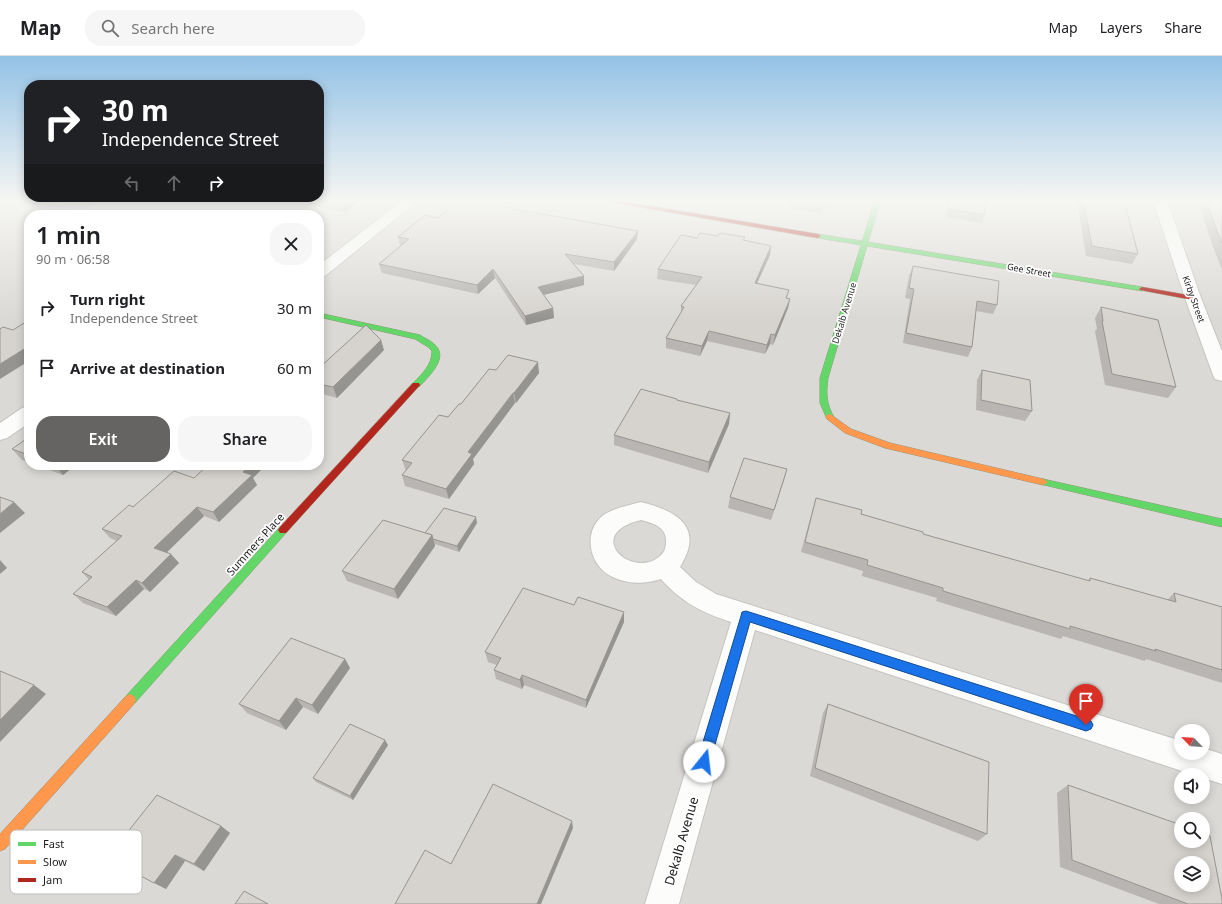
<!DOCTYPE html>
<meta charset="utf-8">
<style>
body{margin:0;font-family:"Noto Sans",sans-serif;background:#f6f6f6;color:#202124;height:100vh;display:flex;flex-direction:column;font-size:15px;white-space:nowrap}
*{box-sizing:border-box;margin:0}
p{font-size:13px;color:#757577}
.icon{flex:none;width:22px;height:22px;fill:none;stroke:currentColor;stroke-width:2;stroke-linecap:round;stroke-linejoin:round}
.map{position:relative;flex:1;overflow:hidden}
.drawer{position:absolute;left:24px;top:154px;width:300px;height:260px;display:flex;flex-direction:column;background:#fff;border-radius:16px;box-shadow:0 2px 10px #0003}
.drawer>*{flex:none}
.banner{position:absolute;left:24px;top:24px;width:300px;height:122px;border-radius:16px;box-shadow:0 2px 10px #0003;background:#202124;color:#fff;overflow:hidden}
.needle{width:26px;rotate:295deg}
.fabs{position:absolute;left:1174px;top:668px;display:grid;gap:8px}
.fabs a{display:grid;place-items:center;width:36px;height:36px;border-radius:50%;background:#fff;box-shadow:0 2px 10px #0003;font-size:20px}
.pin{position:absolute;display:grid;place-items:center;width:34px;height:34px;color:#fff;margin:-41px -17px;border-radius:50% 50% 50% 0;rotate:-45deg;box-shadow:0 0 4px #0007}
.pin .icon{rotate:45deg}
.me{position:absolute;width:44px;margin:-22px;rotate:16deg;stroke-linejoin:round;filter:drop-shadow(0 0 3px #0008)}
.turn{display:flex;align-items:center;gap:14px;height:84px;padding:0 12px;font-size:18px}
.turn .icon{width:52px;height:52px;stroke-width:2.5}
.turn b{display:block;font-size:28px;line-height:34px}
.lanes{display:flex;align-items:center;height:38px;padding:0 12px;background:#0003;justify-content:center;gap:20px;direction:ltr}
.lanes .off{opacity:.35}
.round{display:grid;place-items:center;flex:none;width:42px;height:42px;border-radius:16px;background:#f6f6f6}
.overview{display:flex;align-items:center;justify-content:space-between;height:68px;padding:0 12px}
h1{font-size:24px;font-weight:600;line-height:30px}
.primary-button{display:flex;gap:8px;margin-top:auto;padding:8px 12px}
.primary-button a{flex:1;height:46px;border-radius:16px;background:#656462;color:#fff;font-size:16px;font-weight:600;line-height:46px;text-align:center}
.primary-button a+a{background:#f6f6f6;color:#202124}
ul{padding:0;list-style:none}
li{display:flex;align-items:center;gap:12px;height:60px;padding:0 12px}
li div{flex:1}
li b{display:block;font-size:15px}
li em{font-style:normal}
header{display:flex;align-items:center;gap:24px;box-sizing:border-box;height:56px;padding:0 20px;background:#fff;border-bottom:1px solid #e0e0e0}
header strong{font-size:19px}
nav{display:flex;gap:22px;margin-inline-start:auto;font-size:14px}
.search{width:280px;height:36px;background:#f6f6f6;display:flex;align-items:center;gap:10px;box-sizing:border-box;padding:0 14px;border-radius:16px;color:#757577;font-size:15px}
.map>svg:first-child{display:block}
</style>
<header>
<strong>Map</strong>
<div class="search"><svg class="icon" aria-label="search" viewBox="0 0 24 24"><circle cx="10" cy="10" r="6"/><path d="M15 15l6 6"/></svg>Search here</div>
<nav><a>Map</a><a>Layers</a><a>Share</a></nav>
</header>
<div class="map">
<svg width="1222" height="848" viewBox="0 0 1222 848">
<rect width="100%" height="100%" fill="#eceae4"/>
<path fill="#dbd9d6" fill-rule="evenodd" d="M0,144H1222V848H0ZM29,159H319V409H29ZM1181,675H1203V697H1181ZM1181,719H1203V741H1181ZM1181,763H1203V785H1181ZM1181,807H1203V829H1181Z"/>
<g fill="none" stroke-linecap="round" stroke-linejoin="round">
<defs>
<g id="street">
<polygon points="403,144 419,144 325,220 319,222 319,209"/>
<polygon points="1153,144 1167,144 1201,242 1222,295 1222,325 1215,323 1213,319 1185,242"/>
<polygon points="29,350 29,367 7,382 0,384 0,367 22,352"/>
<path d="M641,446C677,455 705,471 680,511L696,526L716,538L1181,685V697H1203V692L1222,698V728L1203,722V719H1194L755,574L679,848H645L731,566C703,557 681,546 661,523C643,529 623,528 607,518C589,505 584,477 601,461C612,452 627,450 641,446ZM641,464C653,467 667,471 666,486C666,490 665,494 663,497C637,528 579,479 641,464Z"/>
</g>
<g id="fast">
<path d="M875,144H881L868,186L1142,231L1145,233L1142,235L867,190L828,322C826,336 826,348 834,361L833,363H827L820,347V322L861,189L818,182L815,180L818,178L862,185Z"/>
<path d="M319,257L420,279C424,282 430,284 434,288C450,301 429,320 419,331H413L412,329L413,327C422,318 432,309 432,295L428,291L415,283L319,261Z"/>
<polygon points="1043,423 1222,463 1222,471 1040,428 1038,426"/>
<polygon points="283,470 286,471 288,474 286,477 134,648 130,650 126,648 124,644 126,640 280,471"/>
</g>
<g id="slow">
<polygon points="830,358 851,373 890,387 1043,423 1048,426 1043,429 885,392 845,377 827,363 826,361 827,359"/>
<polygon points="130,638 134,640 136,644 134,648 5,793 0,795 0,778 126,640"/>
</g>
<g id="jam">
<polygon points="600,144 614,144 818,178 821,180 818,182"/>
<polygon points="1142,231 1193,240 1196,242 1193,244 1140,234 1139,233"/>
<polygon points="413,327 419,327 420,329 286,477 280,477 278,474 280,471"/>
</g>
</defs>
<use href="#street" stroke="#c4c3c0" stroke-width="2"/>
<use href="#fast" stroke="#93957c" stroke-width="1"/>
<use href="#slow" stroke="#93957c" stroke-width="1"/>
<use href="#jam" stroke="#93957c" stroke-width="1"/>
<use href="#street" fill="#fcfcfb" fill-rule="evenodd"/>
<use href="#fast" fill="#63d668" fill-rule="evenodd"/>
<use href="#slow" fill="#ff974d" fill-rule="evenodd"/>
<use href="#jam" fill="#b3261e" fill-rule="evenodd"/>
</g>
<g fill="#b8b5b2">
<polygon points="16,144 98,144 85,153 19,149"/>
<polygon points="286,144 362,144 344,156"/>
<polygon points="792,144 834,144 831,152 823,150 821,157 790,152"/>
<polygon points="948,144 985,144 985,159 982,167 946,161"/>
<polygon points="1077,144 1124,144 1138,198 1132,208 1086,200"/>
<polygon points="1202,144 1222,144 1222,214 1212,188 1199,149"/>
<polygon points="438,162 637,183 614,215 574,208 584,220 584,229 544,239 553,252 554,262 526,269 495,222 478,238 382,217 379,208 401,190 400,189 398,181"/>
<polygon points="697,182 744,185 770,199 757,227 789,234 787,242 790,243 788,252 773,289 770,288 765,298 707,285 700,300 666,292 666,282 681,258 681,250 696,229 657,223 658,213"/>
<polygon points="913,210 997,249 993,258 976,255 972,291 968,301 903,287 910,243 905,242 909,220"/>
<polygon points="1101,251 1176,331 1168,342 1105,329 1095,275 1097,273 1095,262"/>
<polygon points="384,294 337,342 319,337 319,312"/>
<polygon points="496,314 539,317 516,347 515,347 473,403 474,408 449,443 405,430 402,419 406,415 402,404 448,361"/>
<polygon points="982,314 1032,355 1025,365 976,354 977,324"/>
<polygon points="677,344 730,357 729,368 708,417 614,389 614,379"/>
<polygon points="29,381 29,406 22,404 12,393"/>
<polygon points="36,409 76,409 63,419"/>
<polygon points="787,413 771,464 728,452 730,441"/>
<polygon points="194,422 253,422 257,429 219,466 204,460 167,496 179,507 150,536 144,533 116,560 83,547 73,538 89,524 82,516 117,485 110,482 102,473 133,451"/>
<polygon points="816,442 861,458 923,478 1088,525 1090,522 1167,544 1174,537 1222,551 1222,627 1146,603 1145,605 1063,580 1061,583 936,545 937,542 862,520 863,515 801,496 813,452"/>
<polygon points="477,467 459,496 435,488 435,490 398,543 347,525 342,515 425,477"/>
<polygon points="624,566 586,652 524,629 522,633 496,623 494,614 497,609 488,606 485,596"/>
<polygon points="345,603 350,612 318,658 303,651 286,674 247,657 239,648"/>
<polygon points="828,648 987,778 978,785 810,720 823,657"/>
<polygon points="388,689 353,744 316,726 313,722"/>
<polygon points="1068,729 1222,848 1159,848 1060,811 1057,737"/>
<polygon points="221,770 230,777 204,815 185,805 166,833 107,802"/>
</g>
<g fill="#969491">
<polygon points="82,144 98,144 85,153 80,145"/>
<polygon points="348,144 362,144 344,156 342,148"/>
<polygon points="824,144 823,150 821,157 823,147"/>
<polygon points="638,175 637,183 614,215 614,206"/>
<polygon points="771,190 770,199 753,236 755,227"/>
<polygon points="493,213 495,222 478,238 477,229"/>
<polygon points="584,220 584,229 539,240 538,231"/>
<polygon points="790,243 788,252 773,289 775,279"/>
<polygon points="553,252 554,262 526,269 525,260"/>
<polygon points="709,275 707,285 700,300 702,290"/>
<polygon points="771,278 770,288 765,298 767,289"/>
<polygon points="381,284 384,294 337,342 333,331"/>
<polygon points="29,290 29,305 0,323 0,308"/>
<polygon points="538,306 539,317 516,347 514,337"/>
<polygon points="513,337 515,347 473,403 474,408 449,443 446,433 468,396"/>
<polygon points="319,350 321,355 319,357"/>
<polygon points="730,357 729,368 708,417 709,406"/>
<polygon points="55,409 76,409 63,419"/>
<polygon points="251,409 266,409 253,422 257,429 219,466 213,456 243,416"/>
<polygon points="787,413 784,424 771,464 774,454"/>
<polygon points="14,446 25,457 0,477 0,458"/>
<polygon points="197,451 204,460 162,501 154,492"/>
<polygon points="476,461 477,467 459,496 457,490"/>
<polygon points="432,479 435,490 398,543 394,533"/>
<polygon points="171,498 179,507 150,536 142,527"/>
<polygon points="0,504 7,512 0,518"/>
<polygon points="136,524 144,533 116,560 107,551"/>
<polygon points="624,556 624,566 586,652 586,644"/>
<polygon points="345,603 350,612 318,658 312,649"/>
<polygon points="522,619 524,629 522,633 520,624"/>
<polygon points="34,629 46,638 0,686 0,664"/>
<polygon points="296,642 303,651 286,674 279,665"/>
<polygon points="385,684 388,689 353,744 350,740"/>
<polygon points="572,765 573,772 541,848 537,848"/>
<polygon points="221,770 230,777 204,815 194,808"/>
<polygon points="175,799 185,805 166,833 154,827"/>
</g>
<g fill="#d6d3cf" stroke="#969491" fill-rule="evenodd">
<polygon points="66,144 82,144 80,145"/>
<polygon points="322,144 348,144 342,148"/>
<polygon points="803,144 824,144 823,147"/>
<polygon points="950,144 985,144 985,159 949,153"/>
<polygon points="1083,144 1124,144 1138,198 1092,190"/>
<polygon points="1206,144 1222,144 1222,187 1218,178"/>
<polygon points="458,145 472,147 474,146 638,175 614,206 565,198 584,220 538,231 553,252 525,260 493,213 477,229 379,208 409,183 398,181 425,159 438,162"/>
<polygon points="253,155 255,159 244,159"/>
<polygon points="700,177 718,180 720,177 745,181 743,184 771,190 755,227 789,234 786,242 790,243 775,279 771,278 767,289 709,275 702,290 666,282 684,251 681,250 702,221 658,213 681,179 697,182"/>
<polygon points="913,210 999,225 997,249 977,245 972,291 906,277 914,233 909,232"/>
<polygon points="1101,251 1158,264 1176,331 1112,318 1102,265 1103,265"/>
<polygon points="29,264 29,290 0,308 0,273 3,271 13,274"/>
<polygon points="366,269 381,284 333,331 319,328 319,312"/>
<polygon points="508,299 538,306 514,337 513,337 468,396 472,398 446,433 402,419 412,407 402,404 439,359 448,361 459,348 461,348 489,313 496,314"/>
<polygon points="982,314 1030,324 1032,355 981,344"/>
<polygon points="641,333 677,343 677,344 730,357 709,406 614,379"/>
<polygon points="29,381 29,399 12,393"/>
<polygon points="744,402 787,413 774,454 730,441"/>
<polygon points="208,409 251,409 243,416 252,419 213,456 197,451 154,492 171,498 142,527 136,524 107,551 73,538 92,521 82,516 122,480 102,473 129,449 133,451 174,415 194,422"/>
<polygon points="0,441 14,446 0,458"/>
<polygon points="816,442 862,454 861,458 923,476 923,478 1090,525 1090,522 1176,546 1174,537 1222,551 1222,614 1155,593 1156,595 1070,570 1070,573 943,535 943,532 867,509 868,504 805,486"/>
<polygon points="444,452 476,461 457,490 433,483 432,479 425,477"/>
<polygon points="383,464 432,479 394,533 342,515"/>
<polygon points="523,532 574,549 578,541 624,556 586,644 522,619 520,624 494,614 501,602 485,596"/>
<polygon points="291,582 345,603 312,649 296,642 279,665 239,648"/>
<polygon points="0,615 34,629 0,664"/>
<polygon points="828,648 989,706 987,778 815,712"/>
<polygon points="350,668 385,684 350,740 313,722"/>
<polygon points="493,728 572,765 537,848 395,848 425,794 451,808"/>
<path d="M1068,729L1181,769V785H1203V777L1210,780L1222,843V848H1188L1072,804ZM1181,807H1203V829H1181Z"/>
<polygon points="157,739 221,770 194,808 175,799 154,827 107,802"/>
<polygon points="244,835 268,848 235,848"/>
</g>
<linearGradient id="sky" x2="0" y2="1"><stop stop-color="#93c2e6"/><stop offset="0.55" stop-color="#f6f6f3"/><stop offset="1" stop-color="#f6f6f3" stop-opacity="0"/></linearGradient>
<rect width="1222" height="263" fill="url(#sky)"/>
<polygon fill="#1a73e8" stroke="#114b97" points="746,555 1086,663 1091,665 1093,669 1091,673 1086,675 750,566 710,706 708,710 704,712 699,710 697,706 741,560 742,556"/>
<g text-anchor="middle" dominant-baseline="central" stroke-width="3.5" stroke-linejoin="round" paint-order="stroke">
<g font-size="9" fill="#1c1c1c" stroke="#fff">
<text transform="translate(1029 214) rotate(10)">Gee Street</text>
<text transform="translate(1194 243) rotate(70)">Kirby Street</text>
<text transform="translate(844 257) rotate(-73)">Dekalb Avenue</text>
</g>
<g font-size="11" fill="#1c1c1c" stroke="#fff">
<text transform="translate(255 488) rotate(-48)">Summers Place</text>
</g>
<g font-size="13" fill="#1c1c1c" stroke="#fff">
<text transform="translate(681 785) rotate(-74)">Dekalb Avenue</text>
</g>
</g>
<rect x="10" y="774" width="132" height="64" rx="6" fill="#fff" stroke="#bbb" stroke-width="1"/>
<rect x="18" y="786" width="18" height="4" fill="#63d668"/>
<rect x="18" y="804" width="18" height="4" fill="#ff974d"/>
<rect x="18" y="822" width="18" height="4" fill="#b3261e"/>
<g font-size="11" fill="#1c1c1c">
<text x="43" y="792">Fast</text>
<text x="43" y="810">Slow</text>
<text x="43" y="828">Jam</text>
</g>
</svg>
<div class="fabs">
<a><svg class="needle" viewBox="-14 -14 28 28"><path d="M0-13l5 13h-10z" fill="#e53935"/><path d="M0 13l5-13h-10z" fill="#757577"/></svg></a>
<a><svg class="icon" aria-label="sound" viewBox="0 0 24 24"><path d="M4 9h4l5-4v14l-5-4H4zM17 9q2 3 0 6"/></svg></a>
<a><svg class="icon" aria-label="search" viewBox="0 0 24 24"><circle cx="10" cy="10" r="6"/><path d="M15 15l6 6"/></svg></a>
<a><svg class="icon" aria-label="layers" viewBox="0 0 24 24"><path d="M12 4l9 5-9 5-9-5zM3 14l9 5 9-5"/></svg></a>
</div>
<div class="pin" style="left:1086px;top:669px;background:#d93025"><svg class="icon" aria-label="arrive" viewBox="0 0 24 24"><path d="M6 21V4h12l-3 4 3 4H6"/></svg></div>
<svg class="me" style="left:704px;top:706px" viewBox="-20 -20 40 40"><circle r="19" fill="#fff"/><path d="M0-13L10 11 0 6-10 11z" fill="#1a73e8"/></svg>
<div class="banner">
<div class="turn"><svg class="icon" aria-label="right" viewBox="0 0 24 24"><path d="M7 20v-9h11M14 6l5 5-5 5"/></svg><div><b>30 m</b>Independence Street</div></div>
<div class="lanes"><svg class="icon off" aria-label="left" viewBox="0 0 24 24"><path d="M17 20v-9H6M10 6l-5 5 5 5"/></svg><svg class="icon off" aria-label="ahead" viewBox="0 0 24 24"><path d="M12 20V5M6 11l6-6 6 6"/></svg><svg class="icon" aria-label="right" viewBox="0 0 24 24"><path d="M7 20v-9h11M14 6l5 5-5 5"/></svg></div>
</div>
<section class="drawer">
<div class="overview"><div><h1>1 min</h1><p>90 m · 06:58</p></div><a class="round"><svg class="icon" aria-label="close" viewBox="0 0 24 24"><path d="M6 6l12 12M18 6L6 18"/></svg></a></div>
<ul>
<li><svg class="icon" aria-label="right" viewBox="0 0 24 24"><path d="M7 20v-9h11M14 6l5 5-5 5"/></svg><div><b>Turn right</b><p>Independence Street</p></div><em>30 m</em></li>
<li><svg class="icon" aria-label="arrive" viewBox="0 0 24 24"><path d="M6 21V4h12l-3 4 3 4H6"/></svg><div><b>Arrive at destination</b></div><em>60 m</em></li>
</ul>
<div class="primary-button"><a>Exit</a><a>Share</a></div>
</section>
</div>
